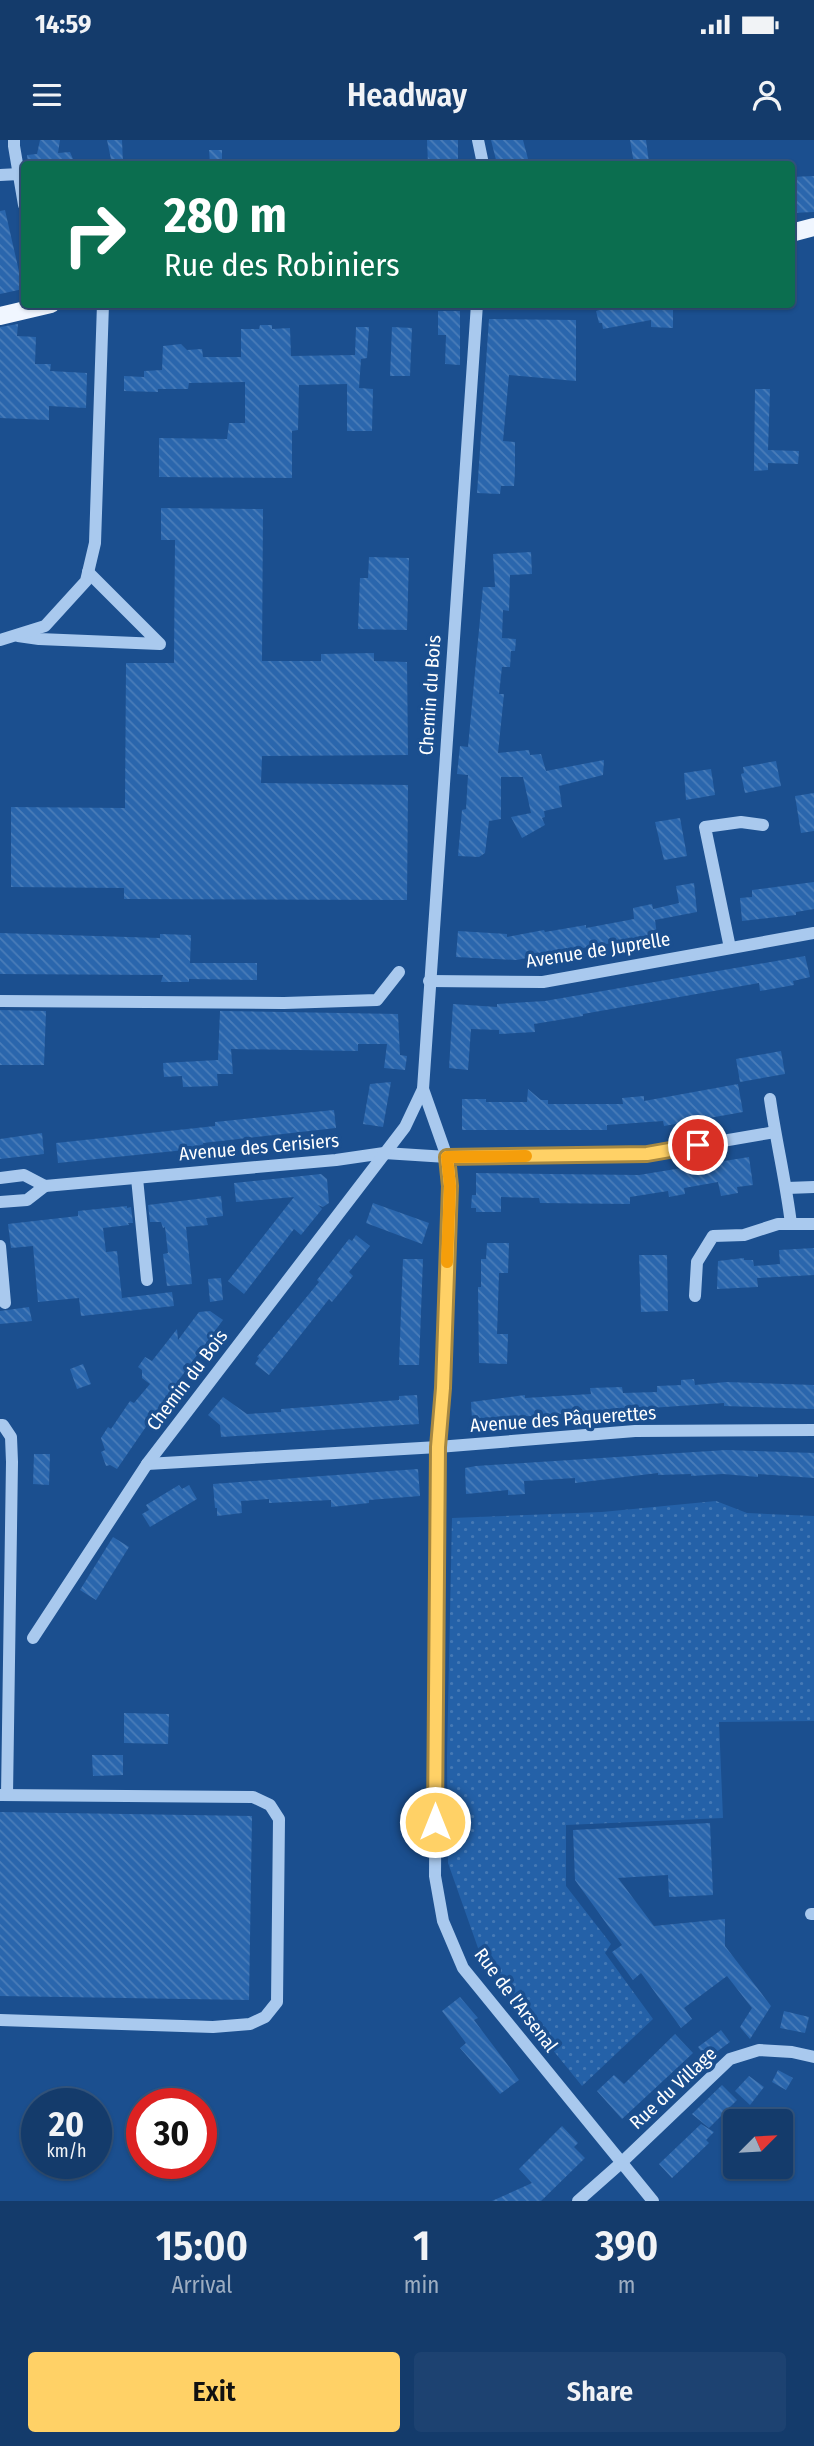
<!DOCTYPE html>
<meta charset="utf-8">
<style>
body{margin:0;font-family:"Fira Sans Condensed",sans-serif;background:#1d4271;color:#f1f3f6;height:100vh;display:flex;flex-direction:column;font-size:26px;white-space:nowrap}
*{box-sizing:border-box;margin:0}
p{font-size:23px;color:#9dadc1}
.icon{flex:none;width:38px;height:38px;fill:none;stroke:currentColor;stroke-width:2;stroke-linecap:round;stroke-linejoin:round}
.map{position:relative;height:2061px;overflow:hidden}
.drawer{display:flex;flex-direction:column;background:#143b6b;flex:1}
.drawer>*{flex:none}
.top-card{position:absolute;left:21px;top:21px;width:774px;height:147px;border-radius:7px;box-shadow:0 2px 5px #0004,0 0 0 2px #33557e;background:#0b6e4f;color:#fff;overflow:hidden}
.needle{width:46px;rotate:66deg}
.buttons{position:absolute;left:723px;top:1969px;display:grid;gap:14px}
.buttons a{display:grid;place-items:center;width:70px;height:70px;border-radius:7px;background:#143b6b;box-shadow:0 2px 5px #0004,0 0 0 2px #33557e;font-size:35px}
.speed{position:absolute;left:21px;top:1948px;display:flex;gap:14px;font-size:35px;font-weight:700;text-align:center}
.speed>*{display:grid;place-content:center;width:91px;height:91px;border-radius:50%;background:#143b6b;box-shadow:0 2px 5px #0004,0 0 0 2px #33557e;line-height:1}
.speed small{font-size:18px;font-weight:400}
.speed .limit{border:10px solid #d22;background:#fff;color:#111}
.pin{position:absolute;display:grid;place-items:center;width:60px;height:60px;color:#fff;margin:-30px;border:4px solid #fff;border-radius:50%;box-shadow:0 2px 7px #0007}
.me{position:absolute;width:77px;margin:-38px;rotate:0deg;stroke-linejoin:round;filter:drop-shadow(0 0 5px #0008)}
.turn{display:flex;align-items:center;gap:24px;height:147px;padding:0 28px;font-size:32px}
.turn .icon{width:91px;height:91px;stroke-width:2.5}
.turn b{display:block;font-size:49px;line-height:60px}
.eta{display:flex;justify-content:space-evenly;align-items:center;height:119px;text-align:center}
.eta b{font-size:42px;font-weight:600;line-height:49px}
.primary-button{display:flex;gap:14px;margin-top:auto;padding:14px 28px}
.primary-button a{flex:1;height:80px;border-radius:7px;background:#ffd166;color:#111;font-size:28px;font-weight:600;line-height:80px;text-align:center}
.primary-button a+a{background:#1d4271;color:#f1f3f6}
.status{display:flex;justify-content:space-between;align-items:center;height:49px;padding:0 35px;background:#143b6b;direction:ltr}
.status svg{height:19px;fill:currentColor}
header{display:flex;justify-content:space-between;align-items:center;height:91px;padding:0 28px;background:#143b6b;font-size:32px;font-weight:600}
.map>svg:first-child{display:block}
</style>
<div class="status"><b>14:59</b><svg viewBox="0 0 49 12"><path d="M0 12V9h3v3zM5 12V6h3v6zM10 12V3h3v9zM15 12V0h3v12zM26 1h20v11H26zM47 4h2v5h-2z"/></svg></div>
<header><svg class="icon" aria-label="menu" viewBox="0 0 24 24"><path d="M4 6h16M4 12h16M4 18h16"/></svg>Headway<svg class="icon" aria-label="person" viewBox="0 0 24 24"><circle cx="12" cy="8" r="4"/><path d="M4 21q1-7 8-7t8 7"/></svg></header>
<div class="map">
<svg width="814" height="2061" viewBox="0 0 814 2061">
<defs>
<pattern id="grass-dots" width="8" height="8" patternUnits="userSpaceOnUse" patternTransform="scale(1.75)"><rect width="8" height="8" fill="#2461a8"/><path d="M2 2h.1M6 6h.1" fill="none" stroke="#4579b5" stroke-width="1.8" stroke-linecap="round"/></pattern>
<pattern id="building-back-hatch" width="6" height="6" patternUnits="userSpaceOnUse" patternTransform="scale(1.75)"><rect width="6" height="6" fill="#2a66ad"/><path d="M-1 5l2 2M0 0l6 6M5-1l2 2" fill="none" stroke="#4a7db9"/></pattern>
</defs>
<rect width="100%" height="100%" fill="#1b4f8f"/>
<polygon fill="url(#grass-dots)" points="716,1361 747,1373 814,1376 814,1581 719,1582 723,1678 566,1685 566,1746 611,1804 605,1813 653,1879 582,1946 484,1825 448,1723 447,1617 452,1378 602,1372"/>
<g fill="url(#building-back-hatch)">
<polygon points="40,0 60,0 58,13 70,12 75,24 28,24 27,15 37,14"/>
<polygon points="107,0 122,0 123,24 112,24"/>
<polygon points="427,0 458,0 458,24 428,24"/>
<polygon points="491,0 523,0 528,19 516,22 517,24 497,24"/>
<polygon points="630,0 646,0 649,23 634,24"/>
<polygon points="209,10 222,10 222,24 210,24"/>
<polygon points="814,36 814,72 791,73 791,37"/>
<polygon points="5,70 23,149 0,154 0,71"/>
<polygon points="597,164 673,164 673,188 651,187 651,180 603,189 602,183 599,183 596,171 599,170"/>
<polygon points="438,171 460,171 460,225 445,224 446,195 438,195"/>
<polygon points="489,179 576,180 576,241 509,235 503,301 515,302 515,331 514,346 501,346 500,354 477,353"/>
<polygon points="18,184 17,196 36,197 35,224 51,224 50,231 87,233 86,268 49,266 49,280 0,278 0,187"/>
<polygon points="260,185 272,185 272,189 290,188 291,216 355,215 356,187 369,187 367,218 361,219 359,248 373,249 372,291 347,291 347,244 299,245 298,290 292,291 292,338 159,337 159,298 227,299 229,283 245,283 245,242 189,243 188,249 158,249 158,252 124,251 124,236 144,237 144,231 162,230 163,206 181,204 187,210 202,209 203,217 241,217 241,189 259,189"/>
<polygon points="392,187 412,188 410,236 390,236"/>
<polygon points="755,249 770,249 768,310 799,311 798,324 768,323 768,330 754,331"/>
<polygon points="161,368 263,369 262,521 321,521 321,514 374,513 374,521 407,522 408,615 262,616 261,643 408,645 407,760 124,759 124,748 11,747 11,667 125,668 126,523 174,523 175,400 161,400"/>
<polygon points="531,412 532,434 510,435 509,471 503,470 502,498 516,499 515,511 511,511 510,527 502,527 499,554 504,554 498,613 529,610 530,615 541,614 546,631 604,620 603,635 559,646 562,667 544,671 545,677 542,678 545,685 522,698 511,677 531,673 523,637 501,637 501,679 489,681 485,713 479,717 458,716 462,670 466,669 468,635 457,634 460,606 468,607 483,447 495,447 493,414"/>
<polygon points="369,417 409,418 407,490 358,489 360,438 368,438"/>
<polygon points="776,621 781,646 745,653 741,634 744,633 743,627"/>
<polygon points="711,629 715,655 686,660 684,633"/>
<polygon points="814,653 814,691 801,693 795,656"/>
<polygon points="680,678 687,716 664,720 655,682"/>
<polygon points="814,742 814,769 796,772 796,775 742,781 740,758 752,757 752,750"/>
<polygon points="694,743 697,772 655,780 657,795 516,820 456,817 458,791 507,794 507,797 544,790 545,792 586,785 586,788 634,779 633,768 652,764 653,769 679,763 676,746"/>
<polygon points="0,793 160,798 160,794 191,795 190,823 257,823 257,840 189,839 189,842 161,842 163,835 0,834"/>
<polygon points="805,816 810,837 793,841 794,845 760,851 759,843 583,874 583,876 534,884 535,892 499,894 499,890 471,889 468,930 449,928 453,864 497,867 497,864 545,861"/>
<polygon points="0,870 46,871 44,925 0,925"/>
<polygon points="220,871 398,874 400,915 407,916 405,930 384,928 387,904 358,904 358,911 231,909 233,934 217,934 218,946 183,947 182,936 164,937 163,923 218,920"/>
<polygon points="781,911 785,934 740,942 736,919"/>
<polygon points="391,942 383,987 363,984 370,944"/>
<polygon points="738,944 743,972 664,986 663,981 607,985 607,990 462,990 462,959 486,959 486,962 527,962 528,949 541,960 548,960 548,964 623,964 622,958 644,956 644,961"/>
<polygon points="334,970 336,988 203,1003 204,1008 58,1023 56,1003 215,986 215,982"/>
<polygon points="42,993 44,1014 0,1019 0,999"/>
<polygon points="749,1017 753,1045 737,1047 738,1053 721,1056 718,1042 684,1048 685,1054 669,1057 668,1051 630,1057 630,1064 540,1063 539,1058 501,1057 501,1072 476,1072 476,1068 471,1068 472,1055 476,1055 476,1033 639,1035"/>
<polygon points="321,1034 327,1039 329,1063 323,1067 318,1065 322,1069 301,1095 294,1089 244,1154 228,1141 294,1057 236,1062 234,1043"/>
<polygon points="221,1056 223,1076 206,1078 208,1085 186,1087 192,1144 167,1146 163,1114 168,1113 165,1087 163,1088 161,1082 150,1082 148,1065"/>
<polygon points="373,1063 429,1083 422,1104 366,1083"/>
<polygon points="127,1066 127,1068 131,1067 133,1083 128,1083 129,1085 103,1088 106,1112 117,1111 122,1158 172,1152 174,1166 81,1176 79,1158 38,1162 33,1106 11,1108 8,1084 78,1076 78,1071"/>
<polygon points="356,1095 370,1106 349,1132 353,1136 332,1162 329,1159 269,1235 255,1224 259,1218 257,1217 319,1142 317,1140 349,1099 352,1101"/>
<polygon points="487,1103 509,1103 508,1133 499,1133 497,1194 508,1194 507,1224 479,1223 478,1147 481,1147 481,1119 486,1119"/>
<polygon points="814,1108 814,1135 757,1138 758,1147 717,1149 718,1121 744,1118 744,1120 753,1120 754,1126 780,1124 779,1110"/>
<polygon points="639,1115 667,1115 668,1171 641,1172"/>
<polygon points="403,1119 423,1119 419,1225 399,1225"/>
<polygon points="221,1138 223,1160 210,1162 208,1139"/>
<polygon points="29,1167 32,1181 0,1184 0,1171"/>
<polygon points="210,1171 223,1180 167,1256 117,1329 110,1325 106,1326 101,1312 105,1310 101,1298 108,1287 111,1289 130,1261 134,1263 150,1244 142,1238 142,1230 138,1227 145,1217 152,1221 177,1189 178,1200 199,1172"/>
<polygon points="83,1224 91,1244 77,1249 70,1229"/>
<polygon points="694,1239 695,1245 726,1242 814,1245 814,1269 724,1266 724,1263 472,1280 471,1262 525,1255 525,1258 591,1254 590,1248 622,1247 623,1253 657,1252 657,1246 681,1245 681,1240"/>
<polygon points="417,1255 419,1284 221,1297 220,1285 208,1275 223,1257 247,1274 281,1272 281,1269 399,1260 399,1256"/>
<polygon points="726,1310 814,1313 814,1338 758,1334 758,1337 723,1334 691,1336 691,1334 658,1335 658,1333 575,1343 575,1338 524,1341 525,1354 508,1355 508,1350 466,1354 465,1328 476,1326"/>
<polygon points="34,1314 50,1314 49,1345 33,1344"/>
<polygon points="418,1329 420,1356 369,1360 369,1363 331,1367 331,1360 269,1363 269,1359 241,1361 242,1373 217,1376 217,1368 215,1368 213,1344"/>
<polygon points="179,1345 182,1349 189,1345 197,1359 150,1387 142,1374 149,1370 146,1365"/>
<polygon points="113,1397 129,1407 96,1460 80,1450"/>
<polygon points="124,1573 169,1574 168,1604 124,1603"/>
<polygon points="92,1615 123,1615 123,1635 93,1636"/>
<polygon points="0,1672 252,1676 249,1860 0,1856"/>
<polygon points="710,1683 713,1755 669,1757 668,1735 618,1738 654,1786 725,1779 725,1806 771,1866 750,1899 740,1887 752,1868 727,1836 684,1868 692,1879 681,1888 641,1833 633,1840 612,1812 622,1805 575,1740 573,1690"/>
<polygon points="460,1857 478,1878 474,1880 519,1940 500,1954 460,1908 466,1903 442,1871"/>
<polygon points="784,1871 809,1877 805,1893 780,1888"/>
<polygon points="721,1890 730,1902 707,1919 698,1907"/>
<polygon points="675,1894 693,1913 622,1979 597,1951 614,1935 624,1944"/>
<polygon points="778,1930 793,1938 786,1950 772,1942"/>
<polygon points="749,1936 764,1947 750,1965 735,1951"/>
<polygon points="722,1945 737,1960 709,1988 692,1974"/>
<polygon points="701,1984 714,1992 706,2000 709,2003 672,2038 659,2024"/>
<polygon points="562,1986 578,2003 574,2007 585,2018 541,2061 492,2061 532,2043 519,2029"/>
</g>
<g fill="none" stroke-linecap="round" stroke-linejoin="round">
<g stroke="#a9c9ee" stroke-width="12">
<polyline points="14,0 14,6 24,65"/>
<polyline points="478,0 483,24"/>
<polyline points="0,35 19,34"/>
<polyline points="18,496 39,499 160,504 88,432"/>
<polyline points="0,500 45,486 86,441 95,403 103,164"/>
<polyline points="730,808 705,687 741,682 763,685"/>
<polyline points="429,841 543,842 814,793"/>
<polyline points="0,861 284,863 377,860 399,832"/>
<polyline points="423,949 447,1017 450,1046 443,1248 438,1307 435,1736 443,1781 463,1828 653,2061"/>
<path d="M770,959C776,1001 786,1042 791,1084"/>
<polyline points="0,1038 24,1035 45,1046 336,1020 384,1013 447,1017 647,1014 775,992"/>
<polyline points="137,1038 147,1140"/>
<polyline points="787,1048 814,1047"/>
<polyline points="0,1062 27,1060 45,1046"/>
<polyline points="0,1106 5,1163"/>
<polyline points="695,1156 697,1122 713,1096 744,1095 778,1084 814,1084"/>
<polyline points="0,1285 3,1285 11,1297 12,1322 7,1655"/>
<polyline points="147,1324 438,1307 635,1291 814,1290"/>
<polyline points="33,1498 147,1324 405,987 423,949 477,164"/>
<polyline points="0,1655 253,1657 270,1665 279,1679 277,1862 265,1877 250,1884 213,1887 0,1880"/>
<polyline points="811,1774 814,1774"/>
<polyline points="578,2061 621,2023 730,1919 759,1910 792,1912 814,1917"/>
</g>
<g stroke="#f0f6ff" stroke-width="18">
<polyline points="791,93 814,87"/>
<polyline points="0,176 51,164"/>
</g>
</g>
<g fill="none" stroke-linecap="round" stroke-linejoin="round">
<defs>
<polyline id="route" points="435,1682 438,1307 443,1248 450,1046 447,1017 647,1014 698,1005"/>
</defs>
<use href="#route" stroke="#a68842" stroke-width="18"/>
<use href="#route" stroke="#ffd166" stroke-width="12"/>
<polyline stroke="#f59e0b" stroke-width="12" points="447,1122 450,1046 447,1017 526,1016"/>
</g>
<g text-anchor="middle" dominant-baseline="central" stroke-width="7" stroke-linejoin="round" paint-order="stroke">
<g font-size="19" fill="#fff" stroke="#1b4f8f">
<text transform="translate(430 555) rotate(-86)">Chemin du Bois</text>
<text transform="translate(598 810) rotate(-9)">Avenue de Juprelle</text>
<text transform="translate(259 1007) rotate(-5)">Avenue des Cerisiers</text>
<text transform="translate(187 1240) rotate(-53)">Chemin du Bois</text>
<text transform="translate(563 1279) rotate(-4)">Avenue des Pâquerettes</text>
<text transform="translate(516 1860) rotate(53)">Rue de l'Arsenal</text>
<text transform="translate(673 1948) rotate(-43)">Rue du Village</text>
</g>
</g>
</svg>
<div class="buttons">
<a><svg class="needle" viewBox="-14 -14 28 28"><path d="M0-13l5 13h-10z" fill="#e53935"/><path d="M0 13l5-13h-10z" fill="#9dadc1"/></svg></a>
</div>
<div class="speed"><div>20<small>km/h</small></div><div class="limit">30</div></div>
<div class="pin" style="left:698px;top:1005px;background:#d93025"><svg class="icon" aria-label="arrive" viewBox="0 0 24 24"><path d="M6 21V4h12l-3 4 3 4H6"/></svg></div>
<svg class="me" style="left:435px;top:1682px" viewBox="-20 -20 40 40"><circle r="17" fill="#ffd166" stroke="#fff" stroke-width="3"/><path d="M0-11L8 9 0 5-8 9z" fill="#fff"/></svg>
<div class="top-card">
<div class="turn"><svg class="icon" aria-label="right" viewBox="0 0 24 24"><path d="M7 20v-9h11M14 6l5 5-5 5"/></svg><div><b>280 m</b>Rue des Robiniers</div></div>
</div>
</div>
<section class="drawer">
<div class="eta">
<div><b>15:00</b><p>Arrival</p></div>
<div><b>1</b><p>min</p></div>
<div><b>390</b><p>m</p></div>
</div>
<div class="primary-button"><a>Exit</a><a>Share</a></div>
</section>
